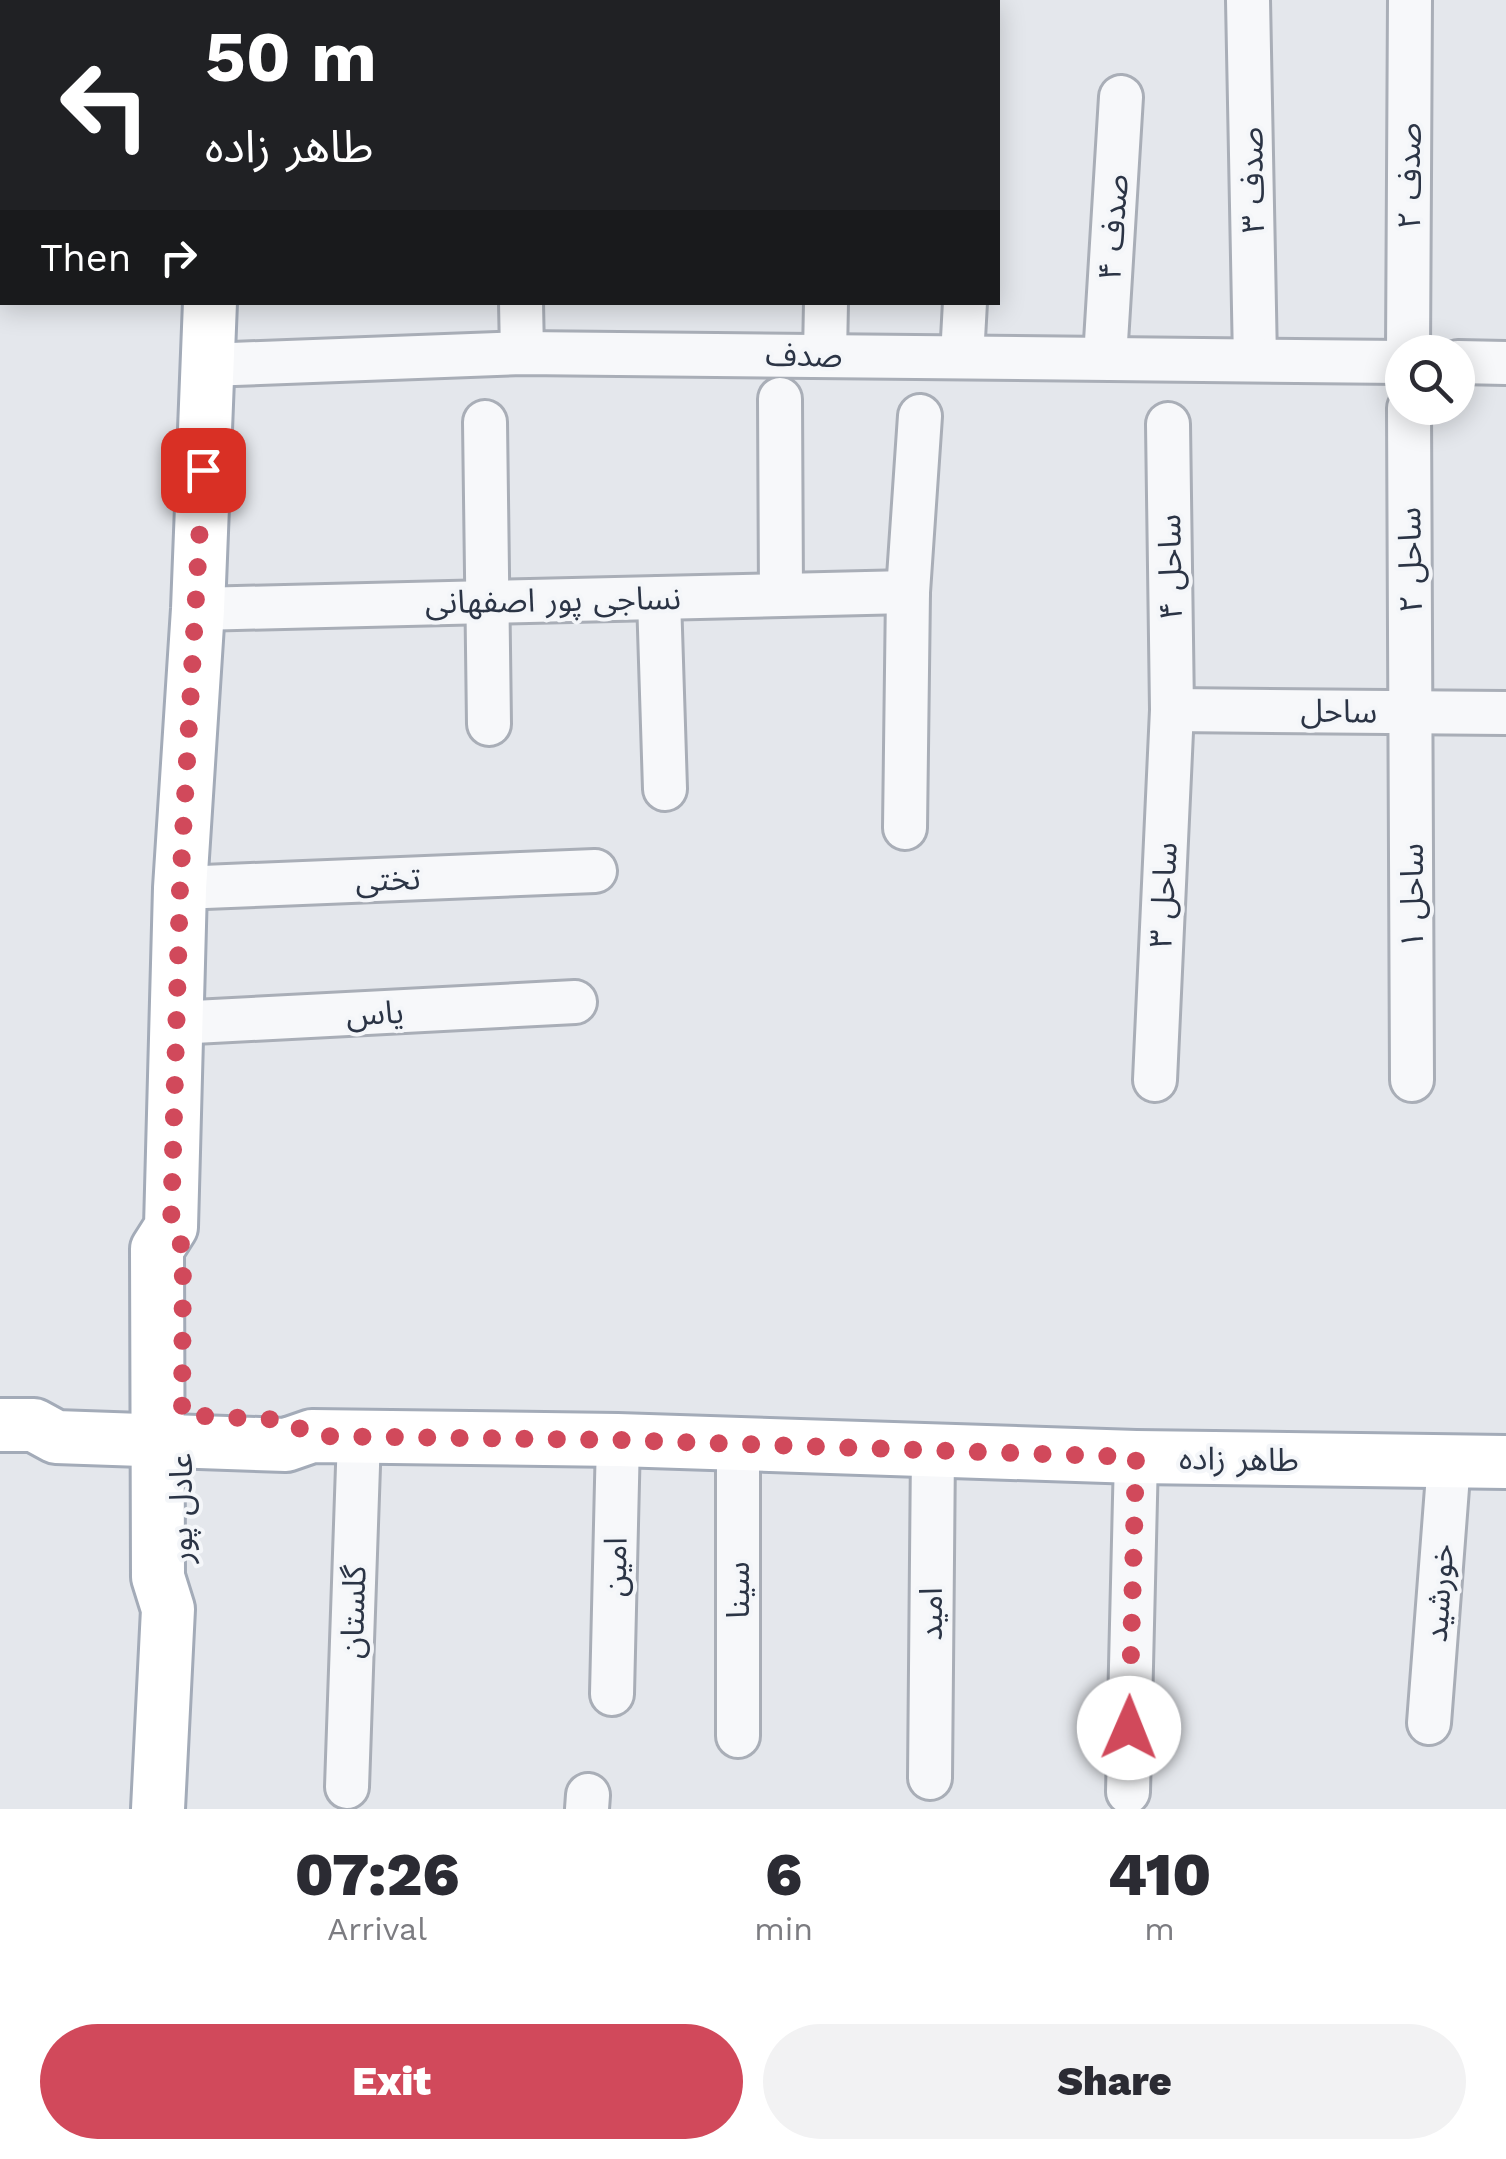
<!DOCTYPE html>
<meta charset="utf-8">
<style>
body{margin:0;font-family:"Work Sans","Noto Sans Arabic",sans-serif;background:#f2f2f3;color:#2b2b33;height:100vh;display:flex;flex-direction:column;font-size:38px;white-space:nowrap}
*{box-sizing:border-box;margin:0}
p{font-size:32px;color:#7c7c81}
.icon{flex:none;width:55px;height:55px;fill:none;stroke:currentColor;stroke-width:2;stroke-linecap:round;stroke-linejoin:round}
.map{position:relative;height:1809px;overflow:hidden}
.drawer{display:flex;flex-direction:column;background:#fff;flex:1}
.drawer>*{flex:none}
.banner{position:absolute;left:0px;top:0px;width:1000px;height:305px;box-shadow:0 5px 25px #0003;background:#202124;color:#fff;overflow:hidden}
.tools{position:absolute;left:1385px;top:335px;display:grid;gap:20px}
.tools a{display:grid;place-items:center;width:90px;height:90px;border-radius:50%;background:#fff;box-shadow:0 5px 25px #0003;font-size:50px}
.pin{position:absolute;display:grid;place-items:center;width:85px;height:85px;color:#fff;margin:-42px;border-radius:20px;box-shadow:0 5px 15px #0006}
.me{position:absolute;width:110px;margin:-55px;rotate:1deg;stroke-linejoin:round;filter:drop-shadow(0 0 8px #0008)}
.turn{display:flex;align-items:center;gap:35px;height:210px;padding:0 40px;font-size:45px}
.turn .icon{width:130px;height:130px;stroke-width:2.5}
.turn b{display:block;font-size:70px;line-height:85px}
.then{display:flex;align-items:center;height:95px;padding:0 40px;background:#0003;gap:20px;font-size:38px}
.eta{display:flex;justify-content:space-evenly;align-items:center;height:170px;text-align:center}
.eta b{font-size:60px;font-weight:800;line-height:70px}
.cta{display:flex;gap:20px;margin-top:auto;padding:20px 40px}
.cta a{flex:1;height:115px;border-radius:60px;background:#d1495b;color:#fff;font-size:40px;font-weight:800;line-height:115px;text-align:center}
.cta a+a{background:#f2f2f3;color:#2b2b33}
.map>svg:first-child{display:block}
</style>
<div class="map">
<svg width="1506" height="1809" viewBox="0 0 1506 1809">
<rect width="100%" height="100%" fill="#e4e7ec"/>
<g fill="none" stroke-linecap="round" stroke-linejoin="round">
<defs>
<g id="minor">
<polyline points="201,0 203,2"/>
<polyline points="1248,0 1255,360"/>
<polyline points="0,2 4,0"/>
<polyline points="521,302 522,353"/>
<polyline points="1408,352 1410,0"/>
<polyline points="825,355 826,302"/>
<polyline points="962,357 965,302"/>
<polyline points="1105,358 1121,97"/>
<polyline points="1458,362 1506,363"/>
<polyline points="207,365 522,353 1402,362"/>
<polyline points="780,399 781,595"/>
<polyline points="1409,408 1412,1080"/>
<polyline points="485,422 489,724"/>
<polyline points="659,598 665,789"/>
<polyline points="198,609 908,592"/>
<polyline points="1172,710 1506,713"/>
<polyline points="905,828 908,592 920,416"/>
<polyline points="180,888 595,871"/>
<polyline points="175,1023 575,1002"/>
<polyline points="1155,1080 1172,710 1168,424"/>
<polyline points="738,1444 738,1736"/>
<polyline points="612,1694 618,1440"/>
<polyline points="1429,1723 1449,1462"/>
<polyline points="930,1778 933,1450"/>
<polyline points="347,1787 359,1437"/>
<polyline points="1128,1792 1136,1457"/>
<polyline points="587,1809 588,1795"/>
</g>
<g id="major">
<polyline points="0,1425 34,1425 56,1437 286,1445 312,1436 618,1440 1136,1457 1506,1462"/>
<polyline points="158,1809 168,1609 158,1577 157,1249 171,1227 180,888 198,609 210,302"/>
</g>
</defs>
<use href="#minor" stroke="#a9aeb7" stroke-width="48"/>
<use href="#major" stroke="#a3abb8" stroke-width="58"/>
<use href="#minor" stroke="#f7f8fa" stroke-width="42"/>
<use href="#major" stroke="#fff" stroke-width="52"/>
</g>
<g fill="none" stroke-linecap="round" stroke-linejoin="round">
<polyline stroke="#d1495b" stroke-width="18" stroke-dasharray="0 32.4" points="203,470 180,888 171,1227 183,1248 182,1415 286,1420 312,1436 618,1440 1136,1457 1129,1728"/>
</g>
<g text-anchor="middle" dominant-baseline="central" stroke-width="8" stroke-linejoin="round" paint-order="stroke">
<g font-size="32" fill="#2b3445" stroke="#f4f6f9">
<text transform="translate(1409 176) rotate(-90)">صدف ۲</text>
<text transform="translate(1252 180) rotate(-91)">صدف ۳</text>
<text transform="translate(1113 227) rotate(-86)">صدف ۴</text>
<text transform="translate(804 355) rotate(1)">صدف</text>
<text transform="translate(1410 560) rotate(-91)">ساحل ۲</text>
<text transform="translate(1170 567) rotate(-91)">ساحل ۴</text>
<text transform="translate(553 600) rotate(-1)">نساجی پور اصفهانی</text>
<text transform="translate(1339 711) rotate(1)">ساحل</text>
<text transform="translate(388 879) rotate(-2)">تختی</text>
<text transform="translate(1163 895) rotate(-87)">ساحل ۳</text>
<text transform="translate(1412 896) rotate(-90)">ساحل ۱</text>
<text transform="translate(375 1013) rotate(-3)">یاس</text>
<text transform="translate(1239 1459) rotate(1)">طاهر زاده</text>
<text transform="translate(181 1508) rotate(-90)">عادل پور</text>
<text transform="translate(615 1567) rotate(-89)">امین</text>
<text transform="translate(738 1590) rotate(-90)">سینا</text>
<text transform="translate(1439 1593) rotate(-86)">خورشید</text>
<text transform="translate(353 1612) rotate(-88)">گلستان</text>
<text transform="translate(931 1614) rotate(-90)">امید</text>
</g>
</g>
</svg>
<div class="tools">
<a><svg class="icon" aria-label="search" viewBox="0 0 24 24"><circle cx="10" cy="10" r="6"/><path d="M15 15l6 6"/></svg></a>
</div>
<div class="pin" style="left:203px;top:470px;background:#d93025"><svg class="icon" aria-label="arrive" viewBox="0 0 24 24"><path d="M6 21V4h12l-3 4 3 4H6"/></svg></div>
<svg class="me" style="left:1129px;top:1728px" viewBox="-20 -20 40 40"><circle r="19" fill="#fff"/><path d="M0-13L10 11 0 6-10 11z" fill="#d1495b"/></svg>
<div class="banner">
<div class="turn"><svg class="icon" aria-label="left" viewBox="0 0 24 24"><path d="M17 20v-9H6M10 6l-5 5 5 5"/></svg><div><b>50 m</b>طاهر زاده</div></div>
<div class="then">Then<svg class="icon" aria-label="right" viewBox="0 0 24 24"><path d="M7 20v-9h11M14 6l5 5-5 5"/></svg></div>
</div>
</div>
<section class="drawer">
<div class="eta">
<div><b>07:26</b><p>Arrival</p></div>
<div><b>6</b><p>min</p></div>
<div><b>410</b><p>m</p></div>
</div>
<div class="cta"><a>Exit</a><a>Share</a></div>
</section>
